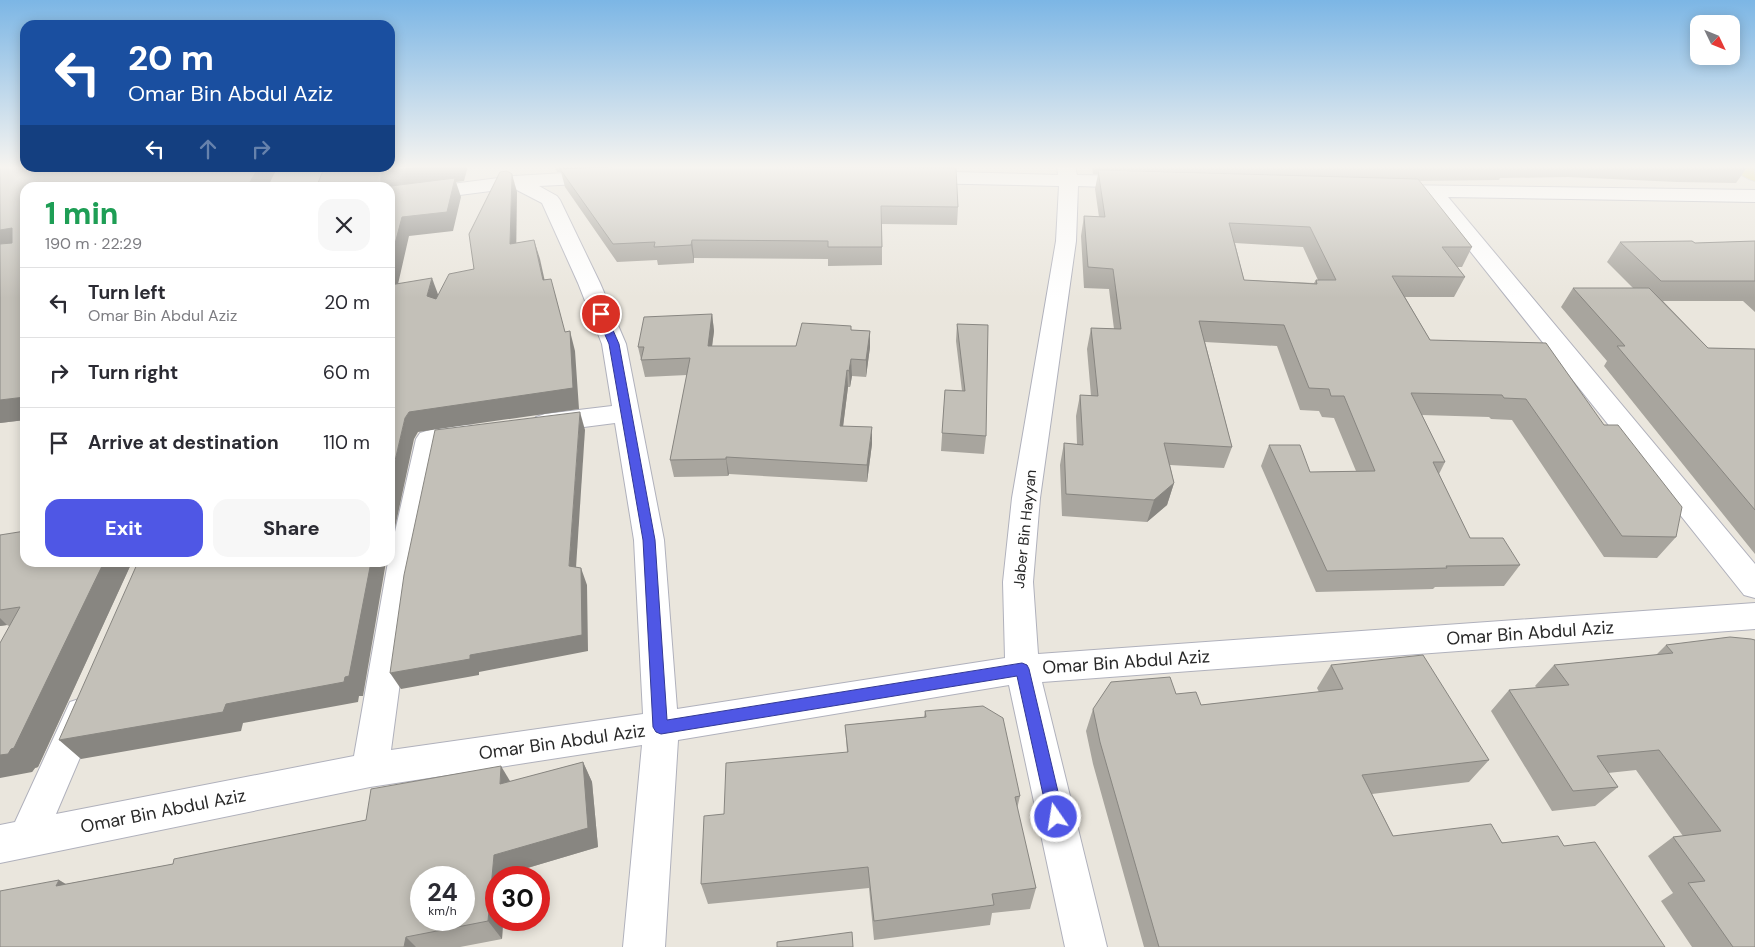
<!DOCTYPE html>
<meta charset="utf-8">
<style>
body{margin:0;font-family:"DM Sans",sans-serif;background:#f7f7f7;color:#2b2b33;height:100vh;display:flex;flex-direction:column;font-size:19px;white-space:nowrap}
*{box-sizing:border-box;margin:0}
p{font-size:16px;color:#7c7c81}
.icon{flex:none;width:28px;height:28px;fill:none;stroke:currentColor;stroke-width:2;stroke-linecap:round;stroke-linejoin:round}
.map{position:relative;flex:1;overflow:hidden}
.side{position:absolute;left:20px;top:182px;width:375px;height:385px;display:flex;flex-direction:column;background:#fff;border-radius:15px;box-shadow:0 2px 12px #0003}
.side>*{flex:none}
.hud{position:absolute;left:20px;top:20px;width:375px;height:152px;border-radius:15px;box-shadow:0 2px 12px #0003;background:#1a4fa0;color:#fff;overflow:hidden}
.needle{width:32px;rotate:133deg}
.buttons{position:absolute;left:1690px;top:15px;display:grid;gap:10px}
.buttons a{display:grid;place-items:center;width:50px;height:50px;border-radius:10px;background:#fff;box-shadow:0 2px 12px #0003;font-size:25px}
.speed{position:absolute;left:410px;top:866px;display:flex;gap:10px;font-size:25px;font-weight:700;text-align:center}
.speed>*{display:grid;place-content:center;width:65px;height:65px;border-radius:50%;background:#fff;box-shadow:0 2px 12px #0003;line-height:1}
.speed small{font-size:12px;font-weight:400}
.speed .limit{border:8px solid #d22;background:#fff;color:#111}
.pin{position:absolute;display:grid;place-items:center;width:42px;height:42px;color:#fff;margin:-21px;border:2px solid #fff;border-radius:50%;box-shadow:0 1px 5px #0007}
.me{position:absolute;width:55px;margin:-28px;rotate:347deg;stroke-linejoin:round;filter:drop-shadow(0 0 4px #0008)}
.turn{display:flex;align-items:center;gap:18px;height:105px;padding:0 25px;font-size:22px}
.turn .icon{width:65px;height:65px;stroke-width:2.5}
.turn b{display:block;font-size:35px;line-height:42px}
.lanes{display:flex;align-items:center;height:48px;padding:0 25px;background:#0003;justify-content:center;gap:25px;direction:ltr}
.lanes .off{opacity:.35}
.round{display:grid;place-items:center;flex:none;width:52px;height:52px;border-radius:15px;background:#f7f7f7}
.overview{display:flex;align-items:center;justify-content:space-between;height:85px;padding:0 25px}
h1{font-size:30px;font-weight:800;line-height:38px;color:#1e9e55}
.cta{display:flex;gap:10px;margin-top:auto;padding:10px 25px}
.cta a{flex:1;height:58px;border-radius:15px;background:#4f57e5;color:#fff;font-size:20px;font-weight:800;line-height:58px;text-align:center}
.cta a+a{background:#f7f7f7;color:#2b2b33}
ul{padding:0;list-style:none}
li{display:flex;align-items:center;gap:15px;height:70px;padding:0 25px;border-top:1px solid #e1e1e2}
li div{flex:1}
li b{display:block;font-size:19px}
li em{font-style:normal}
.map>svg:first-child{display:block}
</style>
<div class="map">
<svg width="1755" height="947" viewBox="0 0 1755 947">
<rect width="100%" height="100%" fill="#eae6dd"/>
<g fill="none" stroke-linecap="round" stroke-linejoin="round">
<defs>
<g id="minor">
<path d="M1057,166H1075L1077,175L1134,176L1141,178L1144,182L1141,186L1134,188L1078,186L1076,241L1040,498L1033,582L1038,654L1755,603V629L1042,682L1107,947H1065L1009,685L678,740L665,947H623L642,745L370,787L0,863V825L15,822L70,702L82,698L94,702L99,713L56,814L354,756L388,562H390V554L416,439L420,433C437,428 462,422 479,427L483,433L479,439L441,446L412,592L391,750L643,714L634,540L615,423L545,432L536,429L532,423L536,417L545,414L612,406L602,344L578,283L542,203L513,188L390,204V192L514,176L599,171L606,173L608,177L606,181L599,183L539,186L557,196L560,200L600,283L626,344L664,540L677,709L1005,658L1003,582L1012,498L1056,241L1059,186L919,183L912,181L910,177L912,173L919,171L1058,175Z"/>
<polygon points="1392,185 1755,190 1755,202 1448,197 1755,564 1755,598 1744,595 1427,197 1385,195 1382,191 1385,187"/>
</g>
<path id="major" d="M1733,166H1754L1755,181C1747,179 1737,173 1733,166Z"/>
</defs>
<use href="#minor" stroke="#b0b1bc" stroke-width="2"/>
<use href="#major" stroke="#c7c7c7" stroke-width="2"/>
<use href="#minor" fill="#fff" fill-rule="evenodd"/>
<use href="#major" fill="#e1d56b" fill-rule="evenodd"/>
</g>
<g fill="#a8a59e" fill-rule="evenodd">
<polygon points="0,166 25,168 277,168 267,188 25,188 25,420 0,423"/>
<polygon points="554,166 954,166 958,207 957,225 882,224 882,265 828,266 828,259 694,258 694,263 658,265 657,260 617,262 565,187 561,172 557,172"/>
<path d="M1092,166H1748L1736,183L1677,182L1568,177L1500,178L1499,180L1419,181L1472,247L1462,267H1457L1465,277L1454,297H1405L1430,340L1546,343L1676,537L1657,558L1604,557L1512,420L1491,419L1489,417L1422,415L1445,462L1439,474L1470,538L1520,565L1504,586L1435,587L1433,589L1316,592L1261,466L1269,445L1310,472L1356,471L1334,418L1322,417L1319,411L1300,410L1277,346L1205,342L1232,447L1224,468L1170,465L1174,483L1167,505L1147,522L1062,516L1060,465L1064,443L1077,444L1076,416L1080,395L1091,396L1087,349L1091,328L1114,329L1109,289L1084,288L1081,236L1084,216L1099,217L1095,189L1098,174H1093ZM1235,243L1303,247L1318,280H1316L1314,283L1244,280Z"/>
<polygon points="1755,241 1755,312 1743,301 1663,301 1708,348 1755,349 1755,554 1604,366 1607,361 1561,307 1573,288 1633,288 1607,262 1620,242 1695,243"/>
<polygon points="712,314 714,331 712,346 796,346 851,326 851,330 870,331 870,347 866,377 852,376 850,387 848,387 843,426 872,444 867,482 729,474 728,476 674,477 670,460 687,375 645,377 638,347"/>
<polygon points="957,324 986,436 984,454 941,451 945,390 962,391 956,341"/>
<polygon points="0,535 25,562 132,562 38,767 35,768 32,772 9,626 7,625 0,626"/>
<polygon points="1755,640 1755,947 1692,947 1661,901 1673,893 1648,856 1673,837 1683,836 1636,770 1608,773 1618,787 1595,806 1552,811 1491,711 1509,690 1537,688 1535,686 1554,665 1656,655 1666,645"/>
<polygon points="1331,665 1489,760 1469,782 1372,794 1393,836 1564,846 1665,947 1144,947 1093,764 1086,731 1093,709 1176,694 1201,705 1319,692 1317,688"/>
<polygon points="925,711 1020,796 1017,809 1036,888 1030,909 992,913 990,925 874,940 869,888 708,904 701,884 847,752 845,725 924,717"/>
<polygon points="583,762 592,782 598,847 507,874 502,939 460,947 0,947 59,880 66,884 173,864 366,820"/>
</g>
<g fill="#888681">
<polygon points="430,166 468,166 464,181 456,182 461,197 453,231 409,236 393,306 390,300 390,263 382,188 381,185 381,172"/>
<polygon points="49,168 79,168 62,187 49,171"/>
<polygon points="258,168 277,168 267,188 250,188 249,184"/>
<polygon points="512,174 517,192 516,264 510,244"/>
<polygon points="12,228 25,246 0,251 0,230"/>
<polygon points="534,240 540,259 549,300 543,280"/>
<polygon points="692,240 694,258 694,263 691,245"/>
<polygon points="432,278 439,297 435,316 427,296"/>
<polygon points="712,314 714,331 710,362 708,346"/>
<polygon points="570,331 575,351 579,409 418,432 414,439 390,551 390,482 405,418 409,412"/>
<polygon points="870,331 870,347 866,377 866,360"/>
<polygon points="851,359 852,376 850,387 849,371"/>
<polygon points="847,370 848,387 841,443 840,426"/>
<polygon points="25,397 25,420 0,423 0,400"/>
<polygon points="580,412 585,430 575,583 569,566"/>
<polygon points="872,427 872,444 867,482 867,465"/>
<polygon points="726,457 729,474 728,476 726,459"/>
<polygon points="1174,483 1167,505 1147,522 1154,500"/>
<polygon points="104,562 132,562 38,767 35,768 32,772 0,778 0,755"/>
<polygon points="371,562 386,562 363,696 359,696 358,702 243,723 241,731 81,759 59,740 226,704"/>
<polygon points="581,568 587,585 588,651 479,672 479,675 401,689 390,673 470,655"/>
<polygon points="0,618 7,625 0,626"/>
<polygon points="583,762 592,782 598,847 507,874 506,878 496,878 496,920 503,920 502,939 488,921 494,855"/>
<polygon points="501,766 513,786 500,784"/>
<polygon points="59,880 87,898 56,886"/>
<polygon points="406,937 416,947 404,947"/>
</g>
<g fill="#c3c0b8" stroke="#888681" fill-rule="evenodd">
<polygon points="0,166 25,166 25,168 50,168 49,171 73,171 75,168 258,168 249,184 211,188 25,188 25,397 0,400 0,244 12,243 12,228 0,230"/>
<polygon points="390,166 430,166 381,172 381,185 383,187 455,178 447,212 402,217 390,263 390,188 316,188 324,168 390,168"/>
<polygon points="634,166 956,168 958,207 881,206 882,247 828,247 828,241 692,240 691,245 654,247 655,242 613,244 560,169"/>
<path d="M1098,170L1418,179L1472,247H1442L1465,277L1392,276L1430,340L1546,343L1604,425H1618L1682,507L1676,537L1622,536L1526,399L1504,398L1502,395L1411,393L1445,462H1433L1470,538H1503L1520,565L1446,566L1447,568L1327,571L1269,445H1300L1310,472L1375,471L1344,396H1331L1329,389L1309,388L1284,325L1199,321L1232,447L1164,443L1174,483L1154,500L1066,494L1064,443L1083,445L1080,395L1098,396L1091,328L1121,329L1113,269L1088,267L1084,216L1105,217ZM1229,223L1310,227L1336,280H1316L1317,284L1244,280Z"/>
<polygon points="507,171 512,174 510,244 534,240 543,280 551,279 565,332 570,331 573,388 409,412 405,418 390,482 390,285 432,278 427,296 436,299 449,274 474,269 469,234 500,172"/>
<polygon points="1692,241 1695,243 1755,241 1755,281 1661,281 1620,242"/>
<polygon points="1573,288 1649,288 1708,348 1755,349 1755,510 1617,346 1625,346"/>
<polygon points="712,314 708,346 796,346 802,323 851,326 851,330 870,331 866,360 851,359 849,371 847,370 840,426 872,427 867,465 726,457 726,459 670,460 690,358 641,360 644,347 638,347 644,317"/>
<polygon points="957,324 988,325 986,436 942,433 945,390 965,391"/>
<polygon points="580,412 569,566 581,568 582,635 470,655 470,659 390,673 404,575 435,430"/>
<polygon points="25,531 25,562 104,562 14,748 11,749 8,754 0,755 0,643 20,607 0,610 0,535"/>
<polygon points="138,562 371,562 349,676 345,677 344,682 226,704 223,712 59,740"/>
<polygon points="1730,637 1751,639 1755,640 1755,947 1733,947 1688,883 1705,881 1673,837 1721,831 1659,750 1597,756 1618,787 1573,791 1509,690 1569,685 1554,665 1673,653 1666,645"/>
<polygon points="1423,655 1489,760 1362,775 1393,836 1491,824 1502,843 1558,836 1564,846 1595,842 1665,947 1159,947 1100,742 1093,709 1111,682 1170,677 1176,694 1196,692 1201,705 1343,689 1331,665"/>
<polygon points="983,706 1003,718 1020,796 1015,797 1036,888 992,894 994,905 874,921 868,867 701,884 704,816 724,814 726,763 848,752 845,725 926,717 925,711"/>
<path d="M583,762L588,828L494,855L488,921L406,937L404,947H0V891L59,880L56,886L173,864L174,859L366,820L371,789L501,766L500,784ZM421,878H464V920H421Z"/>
<polygon points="852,932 853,947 777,947 777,942"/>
</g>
<linearGradient id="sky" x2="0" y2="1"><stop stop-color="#7cb6e5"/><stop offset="0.56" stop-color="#f6f4f0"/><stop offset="1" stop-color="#f6f4f0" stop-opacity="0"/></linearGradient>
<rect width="1755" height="298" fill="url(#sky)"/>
<polygon fill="#4f57e5" stroke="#333995" points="598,311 604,311 606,314 619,344 655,540 667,720 1022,663 1027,665 1029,669 1064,817 1062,823 1056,825 1051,823 1048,817 1017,676 661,734 656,732 653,727 643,540 609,344 596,314"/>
<g text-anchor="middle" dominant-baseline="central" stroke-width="4.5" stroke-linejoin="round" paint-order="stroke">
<g font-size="15" fill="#292929" stroke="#fff">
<text transform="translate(1025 529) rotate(-84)">Jaber Bin Hayyan</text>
</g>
<g font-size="18" fill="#292929" stroke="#fff">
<text transform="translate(1530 633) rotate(-4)">Omar Bin Abdul Aziz</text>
<text transform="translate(1126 662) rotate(-4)">Omar Bin Abdul Aziz</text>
<text transform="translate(562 742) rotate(-8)">Omar Bin Abdul Aziz</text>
<text transform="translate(163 811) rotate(-11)">Omar Bin Abdul Aziz</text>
</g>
</g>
</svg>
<div class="buttons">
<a><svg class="needle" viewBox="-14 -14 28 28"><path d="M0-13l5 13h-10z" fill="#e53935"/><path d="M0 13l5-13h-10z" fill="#7c7c81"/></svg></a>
</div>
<div class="speed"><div>24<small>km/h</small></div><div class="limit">30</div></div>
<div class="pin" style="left:601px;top:314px;background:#d93025"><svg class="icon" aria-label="arrive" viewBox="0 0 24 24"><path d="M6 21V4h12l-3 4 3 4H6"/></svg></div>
<svg class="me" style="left:1056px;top:817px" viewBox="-20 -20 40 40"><circle r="17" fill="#4f57e5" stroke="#fff" stroke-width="3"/><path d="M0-11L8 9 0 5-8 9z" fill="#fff"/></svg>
<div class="hud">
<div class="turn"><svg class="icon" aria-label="left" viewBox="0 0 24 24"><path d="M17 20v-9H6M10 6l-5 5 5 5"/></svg><div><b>20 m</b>Omar Bin Abdul Aziz</div></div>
<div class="lanes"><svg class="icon" aria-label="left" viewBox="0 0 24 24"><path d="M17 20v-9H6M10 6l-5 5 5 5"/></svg><svg class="icon off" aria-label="ahead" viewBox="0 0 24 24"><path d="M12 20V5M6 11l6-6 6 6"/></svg><svg class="icon off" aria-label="right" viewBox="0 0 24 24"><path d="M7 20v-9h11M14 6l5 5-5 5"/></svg></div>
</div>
<section class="side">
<div class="overview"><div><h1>1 min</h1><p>190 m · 22:29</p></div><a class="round"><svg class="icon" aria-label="close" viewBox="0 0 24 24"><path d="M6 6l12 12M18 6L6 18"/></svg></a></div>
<ul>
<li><svg class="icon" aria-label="left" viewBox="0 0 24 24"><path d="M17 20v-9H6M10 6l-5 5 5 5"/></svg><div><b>Turn left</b><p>Omar Bin Abdul Aziz</p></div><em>20 m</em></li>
<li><svg class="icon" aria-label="right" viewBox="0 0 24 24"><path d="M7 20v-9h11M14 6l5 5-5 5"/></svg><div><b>Turn right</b></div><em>60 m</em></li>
<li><svg class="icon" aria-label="arrive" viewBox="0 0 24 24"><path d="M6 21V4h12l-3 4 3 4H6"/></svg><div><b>Arrive at destination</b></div><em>110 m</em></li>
</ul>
<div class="cta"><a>Exit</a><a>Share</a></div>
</section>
</div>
